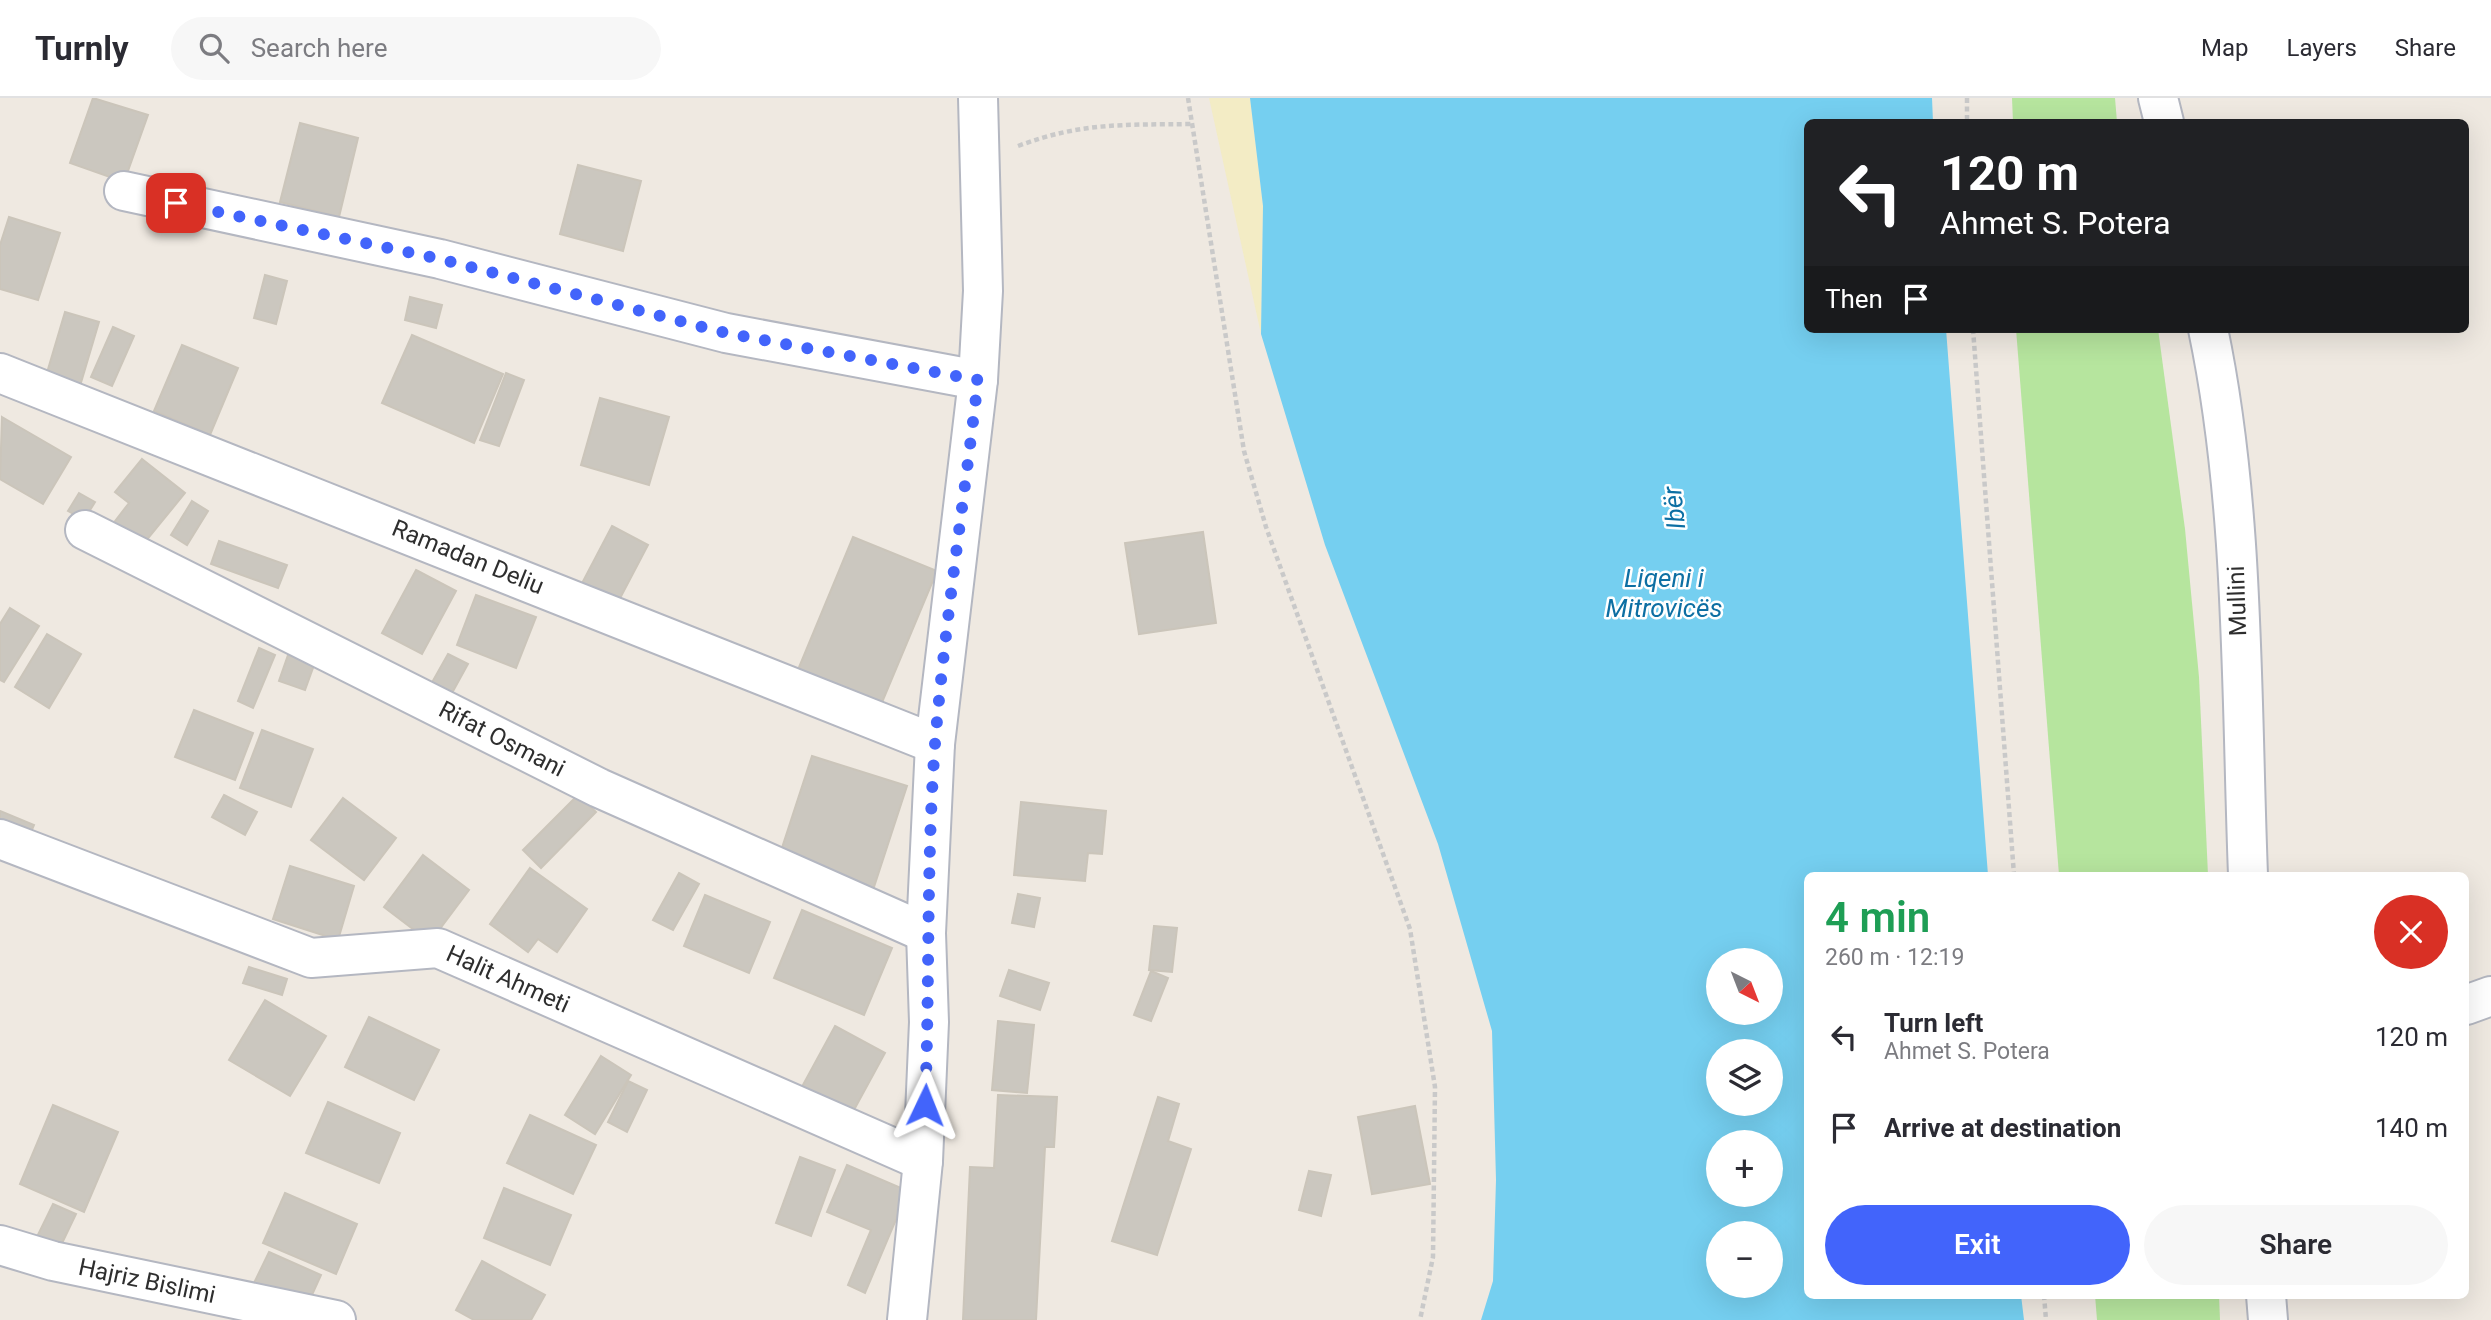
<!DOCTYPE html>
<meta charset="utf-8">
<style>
body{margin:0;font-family:Roboto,sans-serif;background:#f7f7f7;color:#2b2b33;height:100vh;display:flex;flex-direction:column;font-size:26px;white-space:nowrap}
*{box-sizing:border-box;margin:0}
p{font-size:23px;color:#7c7c81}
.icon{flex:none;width:38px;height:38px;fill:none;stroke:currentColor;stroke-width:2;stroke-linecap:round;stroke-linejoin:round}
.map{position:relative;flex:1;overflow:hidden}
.drawer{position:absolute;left:1804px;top:774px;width:665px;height:427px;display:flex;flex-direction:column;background:#fff;border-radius:10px;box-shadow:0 7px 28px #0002}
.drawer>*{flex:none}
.hud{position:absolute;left:1804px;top:21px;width:665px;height:214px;border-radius:10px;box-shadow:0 7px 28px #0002;background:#202124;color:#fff;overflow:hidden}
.needle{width:46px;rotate:138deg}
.controls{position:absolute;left:1706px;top:850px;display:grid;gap:14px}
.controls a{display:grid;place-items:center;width:77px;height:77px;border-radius:50%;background:#fff;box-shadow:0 7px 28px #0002;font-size:35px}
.pin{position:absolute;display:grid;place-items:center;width:60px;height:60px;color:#fff;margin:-30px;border-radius:14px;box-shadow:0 4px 10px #0006}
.me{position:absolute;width:77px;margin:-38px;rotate:2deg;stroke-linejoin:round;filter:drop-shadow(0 0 5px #0008)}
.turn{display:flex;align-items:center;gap:24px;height:147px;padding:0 21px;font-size:32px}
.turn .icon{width:91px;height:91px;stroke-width:2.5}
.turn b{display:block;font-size:49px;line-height:60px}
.then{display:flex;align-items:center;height:66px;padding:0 21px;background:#0003;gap:14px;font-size:26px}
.round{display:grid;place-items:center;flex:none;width:74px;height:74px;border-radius:37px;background:#f7f7f7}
.overview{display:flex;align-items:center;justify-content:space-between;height:119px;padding:0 21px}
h1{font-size:42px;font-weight:600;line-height:52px;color:#1e9e55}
.button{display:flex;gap:14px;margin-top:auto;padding:14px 21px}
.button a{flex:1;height:80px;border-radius:42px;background:#4264fb;color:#fff;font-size:28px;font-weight:600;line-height:80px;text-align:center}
.button a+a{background:#f7f7f7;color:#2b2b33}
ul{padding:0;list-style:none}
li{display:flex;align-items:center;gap:21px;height:91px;padding:0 21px}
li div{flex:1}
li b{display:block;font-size:26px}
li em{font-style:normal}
header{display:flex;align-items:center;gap:42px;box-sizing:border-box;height:98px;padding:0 35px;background:#fff;border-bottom:2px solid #e1e1e2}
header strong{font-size:33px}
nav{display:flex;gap:38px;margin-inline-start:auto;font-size:24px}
.search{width:490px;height:63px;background:#f7f7f7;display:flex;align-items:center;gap:18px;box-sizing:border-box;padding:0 24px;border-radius:38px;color:#7c7c81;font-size:26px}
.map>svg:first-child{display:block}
</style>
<header>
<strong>Turnly</strong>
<div class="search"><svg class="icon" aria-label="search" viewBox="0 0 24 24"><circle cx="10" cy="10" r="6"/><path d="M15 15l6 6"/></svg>Search here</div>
<nav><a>Map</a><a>Layers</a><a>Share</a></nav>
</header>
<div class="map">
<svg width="2491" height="1222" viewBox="0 0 2491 1222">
<rect width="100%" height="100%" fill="#efe9e1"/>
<g fill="#b6e59e">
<polygon points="2012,0 2115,0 2117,24 2013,24"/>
<polygon points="2016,231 2158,231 2185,431 2199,579 2208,777 2059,777"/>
<polygon points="2095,1197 2219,1197 2220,1222 2097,1222"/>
</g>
<polygon fill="#f3ecc5" points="1209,0 1250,0 1263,108 1261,236"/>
<path fill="#75cff0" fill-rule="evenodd" d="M1250,0H1932L1933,24H1808V231H1946L1988,777H1808V1197H2021L2024,1222H1481L1493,1183L1496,1082L1492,933L1438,746L1325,447L1261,236L1263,108ZM1718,863H1771V915H1718ZM1718,954H1771V1006H1718ZM1718,1045H1771V1097H1718ZM1718,1136H1771V1188H1718Z"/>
<g fill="#cbc7bf" stroke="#cbc5ba" stroke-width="2">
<polygon points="93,0 148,17 124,84 70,65"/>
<polygon points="300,25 358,40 339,119 280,104"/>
<polygon points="578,67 641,83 623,153 560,136"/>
<polygon points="9,119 60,135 38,202 0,191 0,147"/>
<polygon points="265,177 287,183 276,226 254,220"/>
<polygon points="410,199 442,207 436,230 405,222"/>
<polygon points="65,214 99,224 80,288 46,278"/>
<polygon points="113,229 134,238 112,288 91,279"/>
<polygon points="412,237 503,276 474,345 382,305"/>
<polygon points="182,247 238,270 210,337 154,313"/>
<polygon points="506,275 524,282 499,348 480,342"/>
<polygon points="600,300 669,319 649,387 581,367"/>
<polygon points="2,319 71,359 43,406 0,381"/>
<polygon points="142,361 185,395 140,450 112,427 129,405 115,394"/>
<polygon points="79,395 95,404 84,422 68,413"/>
<polygon points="192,403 208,413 187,447 171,437"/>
<polygon points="612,428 648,447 616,508 580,489"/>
<polygon points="1203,434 1216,525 1139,536 1125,445"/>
<polygon points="853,439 937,473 878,614 795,579"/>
<polygon points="219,443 287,467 278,490 211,466"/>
<polygon points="416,472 456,493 422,556 382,535"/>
<polygon points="476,497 536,519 516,570 457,547"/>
<polygon points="10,510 39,528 4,584 0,582 0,526"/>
<polygon points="47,536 81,556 49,610 15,589"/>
<polygon points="259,550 275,557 253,610 238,603"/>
<polygon points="448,556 468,566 446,606 426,595"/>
<polygon points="288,557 314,567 305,592 279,583"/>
<polygon points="194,612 253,635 235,682 175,659"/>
<polygon points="262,632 313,651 291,709 240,690"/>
<polygon points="812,658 907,688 872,795 777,765"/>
<polygon points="224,697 257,714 245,737 212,719"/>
<polygon points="578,697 596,714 541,770 523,752"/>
<polygon points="343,700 396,740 364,782 311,742"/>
<polygon points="1021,704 1106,713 1102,756 1088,755 1085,783 1014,777"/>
<polygon points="0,713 34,727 25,748 0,739"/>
<polygon points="423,757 469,792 430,844 384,809"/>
<polygon points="290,768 354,788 338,842 273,821"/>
<polygon points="530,770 587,811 557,854 538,841 528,854 490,826"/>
<polygon points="679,775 699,786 673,832 653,822"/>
<polygon points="1018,796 1040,800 1034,829 1012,825"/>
<polygon points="705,797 770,824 749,875 684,848"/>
<polygon points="802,812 892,850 864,917 774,880"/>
<polygon points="1154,828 1177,830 1172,874 1149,872"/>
<polygon points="249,869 287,881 282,897 243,885"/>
<polygon points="1009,872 1049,885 1040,912 1000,898"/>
<polygon points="1151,873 1168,880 1151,923 1134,917"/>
<polygon points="265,902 326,938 290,998 229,962"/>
<polygon points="369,919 439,952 414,1002 345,969"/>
<polygon points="998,923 1034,927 1027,995 992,992"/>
<polygon points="835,928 885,955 848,1023 798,996"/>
<polygon points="601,958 631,977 595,1036 565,1017"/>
<polygon points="628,983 647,992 627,1034 608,1024"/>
<polygon points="998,997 1057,999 1054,1049 1045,1049 1036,1222 963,1222 970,1069 994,1070"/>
<polygon points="1158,999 1179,1006 1168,1043 1191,1051 1157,1157 1112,1143"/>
<polygon points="328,1004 400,1035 379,1085 306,1055"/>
<polygon points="53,1007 118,1034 84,1114 20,1086"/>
<polygon points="1415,1008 1430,1086 1372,1096 1358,1019"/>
<polygon points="530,1017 596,1047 573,1096 507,1065"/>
<polygon points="800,1059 835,1072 811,1138 776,1125"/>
<polygon points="847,1067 908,1093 865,1195 848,1187 871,1132 827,1114"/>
<polygon points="1309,1073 1331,1077 1321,1118 1299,1112"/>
<polygon points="504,1090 571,1117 550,1167 484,1140"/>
<polygon points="285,1095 357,1126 336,1176 263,1145"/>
<polygon points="53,1106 76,1116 55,1160 32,1149"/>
<polygon points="269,1154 321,1177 307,1208 254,1185"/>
<polygon points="482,1163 545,1197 531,1222 474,1222 456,1212"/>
</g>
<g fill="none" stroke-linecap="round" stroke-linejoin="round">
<defs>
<g id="minor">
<polyline points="2158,0 2164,24"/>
<polyline points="124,93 440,161 726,235 978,282"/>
<path d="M2208,231C2245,407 2241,597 2248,777"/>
<polyline points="0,275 935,646"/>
<polyline points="85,432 599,690 926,835"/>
<polyline points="0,741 311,860 438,850 923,1063"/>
<polyline points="2466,907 2491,898"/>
<polyline points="0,1147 53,1163 336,1222"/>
<polyline points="2266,1197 2268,1222"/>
<polyline points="907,1222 923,1063 929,924 926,835 935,646 978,282 983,193 978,0"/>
</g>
</defs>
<use href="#minor" stroke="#b4b7c1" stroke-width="42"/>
<g stroke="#c9c9c9" stroke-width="4.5" stroke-dasharray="5 3.5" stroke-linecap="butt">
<polyline points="1188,0 1244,353 1266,429 1410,831 1435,989 1433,1159 1420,1222"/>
<polyline points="1967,0 1967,24"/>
<path d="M1018,48C1082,24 1124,27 1192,26"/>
<polyline points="1973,231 2014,777"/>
<polyline points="2044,1197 2046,1222"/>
</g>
<use href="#minor" stroke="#fff" stroke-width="38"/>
</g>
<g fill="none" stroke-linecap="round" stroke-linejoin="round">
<path stroke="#4264fb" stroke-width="12" stroke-dasharray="0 21.6" d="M176,105L440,161L726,235L978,282C964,403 945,525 935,646C926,767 930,887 925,1007"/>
</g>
<g text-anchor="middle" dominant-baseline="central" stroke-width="5" stroke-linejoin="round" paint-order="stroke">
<g font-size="24" fill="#2e2e2e" stroke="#fff">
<text transform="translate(468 459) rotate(22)">Ramadan Deliu</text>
<text transform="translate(2237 503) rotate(-92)">Mullini</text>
<text transform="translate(502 641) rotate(27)">Rifat Osmani</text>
<text transform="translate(508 881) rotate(24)">Halit Ahmeti</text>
<text transform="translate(147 1183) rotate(12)">Hajriz Bislimi</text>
</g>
<g font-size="26" font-style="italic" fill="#0d6fa3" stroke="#fff">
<text transform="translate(1674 410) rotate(-96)">Ibër</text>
<text x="1664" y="480">Liqeni i<tspan x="1664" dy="30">Mitrovicës</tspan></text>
</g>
</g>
</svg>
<div class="controls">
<a><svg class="needle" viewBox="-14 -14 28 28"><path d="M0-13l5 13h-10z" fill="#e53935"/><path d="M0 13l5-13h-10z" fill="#7c7c81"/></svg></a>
<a><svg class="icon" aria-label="layers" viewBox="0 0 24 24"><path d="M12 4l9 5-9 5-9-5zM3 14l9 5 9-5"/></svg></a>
<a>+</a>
<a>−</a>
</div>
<div class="pin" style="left:176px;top:105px;background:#d93025"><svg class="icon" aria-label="arrive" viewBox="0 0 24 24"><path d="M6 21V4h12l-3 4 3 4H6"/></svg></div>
<svg class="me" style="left:925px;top:1007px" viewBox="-20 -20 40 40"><path d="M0-17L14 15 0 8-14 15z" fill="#4264fb" stroke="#fff" stroke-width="4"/></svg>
<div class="hud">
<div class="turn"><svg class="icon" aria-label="left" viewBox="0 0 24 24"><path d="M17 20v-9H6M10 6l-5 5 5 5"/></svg><div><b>120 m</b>Ahmet S. Potera</div></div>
<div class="then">Then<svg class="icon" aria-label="arrive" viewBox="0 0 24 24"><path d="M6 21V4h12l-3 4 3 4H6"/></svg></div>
</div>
<section class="drawer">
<div class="overview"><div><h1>4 min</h1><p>260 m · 12:19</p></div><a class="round" style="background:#d93025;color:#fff"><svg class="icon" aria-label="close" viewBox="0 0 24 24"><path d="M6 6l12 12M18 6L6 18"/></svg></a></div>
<ul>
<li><svg class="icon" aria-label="left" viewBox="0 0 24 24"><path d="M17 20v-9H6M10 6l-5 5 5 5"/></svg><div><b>Turn left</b><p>Ahmet S. Potera</p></div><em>120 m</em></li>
<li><svg class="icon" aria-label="arrive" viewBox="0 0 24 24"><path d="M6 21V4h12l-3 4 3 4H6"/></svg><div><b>Arrive at destination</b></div><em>140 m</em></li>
</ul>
<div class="button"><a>Exit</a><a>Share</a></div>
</section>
</div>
